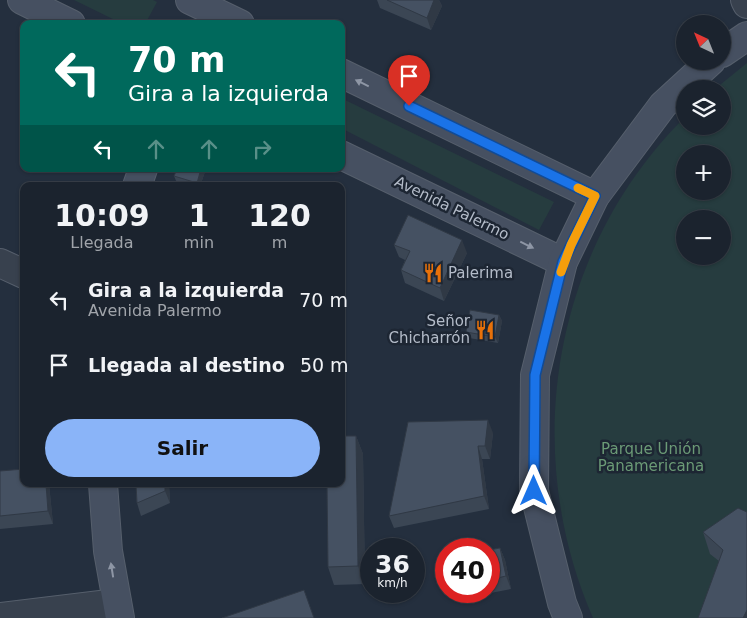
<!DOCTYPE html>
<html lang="es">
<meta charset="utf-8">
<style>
body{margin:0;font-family:"DejaVu Sans",sans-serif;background:#282f3a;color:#f1f3f6;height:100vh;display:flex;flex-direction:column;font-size:19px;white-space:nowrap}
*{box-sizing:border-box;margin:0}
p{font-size:16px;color:#a0a4aa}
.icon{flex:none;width:28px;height:28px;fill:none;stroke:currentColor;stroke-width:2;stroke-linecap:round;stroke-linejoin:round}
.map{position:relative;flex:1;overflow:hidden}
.sheet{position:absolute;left:20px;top:182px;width:325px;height:305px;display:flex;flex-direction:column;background:#1b232e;border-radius:10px;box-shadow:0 1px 4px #0004,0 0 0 1px #39404a}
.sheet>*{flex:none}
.guide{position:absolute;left:20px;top:20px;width:325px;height:152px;border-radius:10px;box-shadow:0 1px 4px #0004,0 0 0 1px #39404a;background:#00695c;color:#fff;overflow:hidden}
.needle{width:32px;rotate:317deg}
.tools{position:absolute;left:676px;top:15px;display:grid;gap:10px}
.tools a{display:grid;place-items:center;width:55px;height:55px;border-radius:50%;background:#1b232e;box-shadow:0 1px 4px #0004,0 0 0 1px #39404a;font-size:25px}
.speed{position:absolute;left:360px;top:538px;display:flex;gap:10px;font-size:25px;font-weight:700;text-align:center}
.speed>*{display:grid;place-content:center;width:65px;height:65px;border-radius:50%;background:#1b232e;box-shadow:0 1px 4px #0004,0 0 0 1px #39404a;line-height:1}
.speed small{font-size:12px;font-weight:400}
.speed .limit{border:8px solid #d22;background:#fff;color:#111}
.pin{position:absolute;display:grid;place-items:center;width:42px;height:42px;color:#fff;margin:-51px -21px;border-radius:50% 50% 50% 0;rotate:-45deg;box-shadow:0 0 5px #0007}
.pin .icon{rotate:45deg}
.me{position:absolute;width:55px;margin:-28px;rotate:0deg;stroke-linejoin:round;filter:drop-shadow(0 0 4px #0008)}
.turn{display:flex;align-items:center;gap:18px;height:105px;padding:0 25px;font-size:22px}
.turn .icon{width:65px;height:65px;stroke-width:2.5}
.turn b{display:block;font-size:35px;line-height:42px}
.lanes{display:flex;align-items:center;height:48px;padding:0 25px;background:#0003;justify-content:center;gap:25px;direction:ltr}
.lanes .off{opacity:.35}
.eta{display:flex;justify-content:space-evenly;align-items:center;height:85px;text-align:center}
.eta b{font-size:30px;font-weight:800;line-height:35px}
.cta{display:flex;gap:10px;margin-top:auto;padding:10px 25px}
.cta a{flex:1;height:58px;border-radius:30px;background:#8ab4f8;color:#111;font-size:20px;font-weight:800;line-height:58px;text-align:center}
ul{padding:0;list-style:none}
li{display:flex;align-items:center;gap:15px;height:65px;padding:0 25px}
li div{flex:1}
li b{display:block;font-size:19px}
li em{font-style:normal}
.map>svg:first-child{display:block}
</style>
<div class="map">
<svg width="747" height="618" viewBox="0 0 747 618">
<rect width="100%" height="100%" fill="#242f3e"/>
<g fill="#263c3f" fill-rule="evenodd">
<polygon points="74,0 153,0 157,2 145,24 123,24"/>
<path d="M747,63V618H593C519,448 553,248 685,117V126H722V89H715ZM685,154H722V191H685ZM685,219H722V256H685Z"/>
<polygon points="341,98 554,202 539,230 341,128"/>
</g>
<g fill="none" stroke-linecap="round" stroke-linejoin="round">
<defs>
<g id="street">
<polyline points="745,0 747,4"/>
<polyline points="0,263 24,274"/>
<polyline points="0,617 117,603"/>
</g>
<g id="secondary">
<polyline points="22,0 71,24"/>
<polyline points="190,0 240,24"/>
<polyline points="722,53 747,36"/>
<polyline points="341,73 595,196"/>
<polyline points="341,155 563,262"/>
<polyline points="137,186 143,169"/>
<polyline points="103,484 108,551 120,618"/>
<polyline points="568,618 562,603 534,491 535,375 563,262 595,196 663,105 711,61"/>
</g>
</defs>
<use href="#street" stroke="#565f6c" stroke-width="30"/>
<use href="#secondary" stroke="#565f6c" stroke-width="30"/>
<use href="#street" stroke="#38414e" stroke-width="28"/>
<use href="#secondary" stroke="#465061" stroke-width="28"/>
</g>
<g fill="#3b4654">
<polygon points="377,0 439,0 442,6 431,30 380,8"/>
<polygon points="177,169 206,169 200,186 188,186 177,183 174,176"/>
<polygon points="394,245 467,253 444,301 405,283 401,270 405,260 399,257"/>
<polygon points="499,315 502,321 498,343 469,338 466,332"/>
<polygon points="493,433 490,459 482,459 489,509 394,528 389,516"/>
<polygon points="356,436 363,454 365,584 334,585 328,567"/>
<polygon points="0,471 24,484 49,484 53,524 0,529"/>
<polygon points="136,484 169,484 170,503 141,516 137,503"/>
<polygon points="747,512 719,561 710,554 703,532"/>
<polygon points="500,548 505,560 511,589 475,596 473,591 489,591 489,550"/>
</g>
<g fill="#303945">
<polygon points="434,0 439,0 442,6 431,30 427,18"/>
<polygon points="201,169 206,169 200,186 198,186 197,183"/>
<polygon points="462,240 467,253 444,301 440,288"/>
<polygon points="499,315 502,321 498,343 495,337"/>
<polygon points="488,420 493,433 490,459 485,446"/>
<polygon points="356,436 363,454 365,584 358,566"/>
<polygon points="478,446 482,459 489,509 484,496"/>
<polygon points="46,484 49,484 53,524 48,511"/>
<polygon points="165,484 169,484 170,503 165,491"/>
<polygon points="500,548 505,560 511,589 506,576"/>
<polygon points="747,610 747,618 743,618"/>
</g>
<g fill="#455162" stroke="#303945">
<polygon points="387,0 434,0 427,18"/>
<polygon points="177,169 201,169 197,183 174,176"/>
<polygon points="408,215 462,240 440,288 401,270 410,251 394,245"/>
<polygon points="470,310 499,315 495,337 466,332"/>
<polygon points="488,420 485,446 478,446 484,496 389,516 408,422"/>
<polygon points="341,436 356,436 358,566 328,567 327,484 341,484"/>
<polygon points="24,469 24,484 46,484 48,511 0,516 0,471"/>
<polygon points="136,484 165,484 165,491 137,503"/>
<polygon points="738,508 747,512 747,610 743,618 698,618 723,550 703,532"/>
<polygon points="500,548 506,576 489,580 489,550"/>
<polygon points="304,590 314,618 222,618"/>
</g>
<defs><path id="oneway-solid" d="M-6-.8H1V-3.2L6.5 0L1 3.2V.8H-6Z" transform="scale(1.25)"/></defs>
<g fill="#8e96a5">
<use href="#oneway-solid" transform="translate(362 83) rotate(-154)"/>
<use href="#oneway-solid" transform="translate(527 245) rotate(26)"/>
<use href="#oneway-solid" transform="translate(112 570) rotate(-99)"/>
</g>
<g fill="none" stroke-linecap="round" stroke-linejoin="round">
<defs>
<polyline id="route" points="409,106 595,196 563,262 535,375 534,491"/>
</defs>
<use href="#route" stroke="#114b97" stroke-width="12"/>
<use href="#route" stroke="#1a73e8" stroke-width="9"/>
<polyline stroke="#f59e0b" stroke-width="9" points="561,272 571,245 595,196 578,188"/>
</g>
<defs>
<symbol id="restaurant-bare" viewBox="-9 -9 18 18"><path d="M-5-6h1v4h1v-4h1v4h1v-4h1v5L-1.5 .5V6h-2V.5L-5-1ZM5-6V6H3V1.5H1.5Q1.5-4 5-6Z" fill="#e8710a" stroke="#1d2633" stroke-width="2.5" paint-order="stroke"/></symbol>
</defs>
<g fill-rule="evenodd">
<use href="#restaurant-bare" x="419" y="259" width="28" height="28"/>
<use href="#restaurant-bare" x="471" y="316" width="28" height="28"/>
</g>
<g text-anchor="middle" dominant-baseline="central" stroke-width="5" stroke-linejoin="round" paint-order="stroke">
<g font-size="15" fill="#b4bcc9" stroke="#1d2633">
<text transform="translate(452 208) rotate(26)">Avenida Palermo</text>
</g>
<g font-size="15" fill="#b4bcc9" stroke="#1d2633" text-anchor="start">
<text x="448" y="273">Palerima</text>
<text x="470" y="321" text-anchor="end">Señor<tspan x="470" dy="17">Chicharrón</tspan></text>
</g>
<g font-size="15" fill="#6b9a76" stroke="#1d2633">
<text x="651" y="449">Parque Unión<tspan x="651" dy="17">Panamericana</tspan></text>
</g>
</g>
</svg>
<div class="tools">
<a><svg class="needle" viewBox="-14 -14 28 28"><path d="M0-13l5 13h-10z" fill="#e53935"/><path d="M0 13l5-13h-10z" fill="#a0a4aa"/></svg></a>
<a><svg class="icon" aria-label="layers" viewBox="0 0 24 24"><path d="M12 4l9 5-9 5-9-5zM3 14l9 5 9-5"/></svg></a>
<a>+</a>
<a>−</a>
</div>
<div class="speed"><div>36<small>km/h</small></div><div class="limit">40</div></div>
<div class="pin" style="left:409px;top:106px;background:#d93025"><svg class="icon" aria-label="arrive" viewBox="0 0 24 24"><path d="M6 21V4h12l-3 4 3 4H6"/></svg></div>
<svg class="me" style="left:534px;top:491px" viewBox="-20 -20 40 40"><path d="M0-17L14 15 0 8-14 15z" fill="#1a73e8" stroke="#fff" stroke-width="4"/></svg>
<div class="guide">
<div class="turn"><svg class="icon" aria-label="left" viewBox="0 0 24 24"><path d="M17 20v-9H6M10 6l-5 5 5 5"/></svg><div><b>70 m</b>Gira a la izquierda</div></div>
<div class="lanes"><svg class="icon" aria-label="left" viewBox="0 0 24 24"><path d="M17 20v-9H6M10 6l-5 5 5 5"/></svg><svg class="icon off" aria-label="ahead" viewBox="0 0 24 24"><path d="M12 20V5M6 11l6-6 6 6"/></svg><svg class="icon off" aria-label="ahead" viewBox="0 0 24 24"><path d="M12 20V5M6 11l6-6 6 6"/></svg><svg class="icon off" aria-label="right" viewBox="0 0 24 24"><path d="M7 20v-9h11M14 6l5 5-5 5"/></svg></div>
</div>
<section class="sheet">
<div class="eta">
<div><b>10:09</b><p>Llegada</p></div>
<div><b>1</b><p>min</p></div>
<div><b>120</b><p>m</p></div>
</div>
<ul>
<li><svg class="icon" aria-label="left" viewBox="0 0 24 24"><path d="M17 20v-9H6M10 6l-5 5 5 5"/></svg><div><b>Gira a la izquierda</b><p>Avenida Palermo</p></div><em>70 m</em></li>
<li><svg class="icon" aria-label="arrive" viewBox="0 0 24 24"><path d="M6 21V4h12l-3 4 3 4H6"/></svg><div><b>Llegada al destino</b></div><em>50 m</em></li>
</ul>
<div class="cta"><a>Salir</a></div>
</section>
</div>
